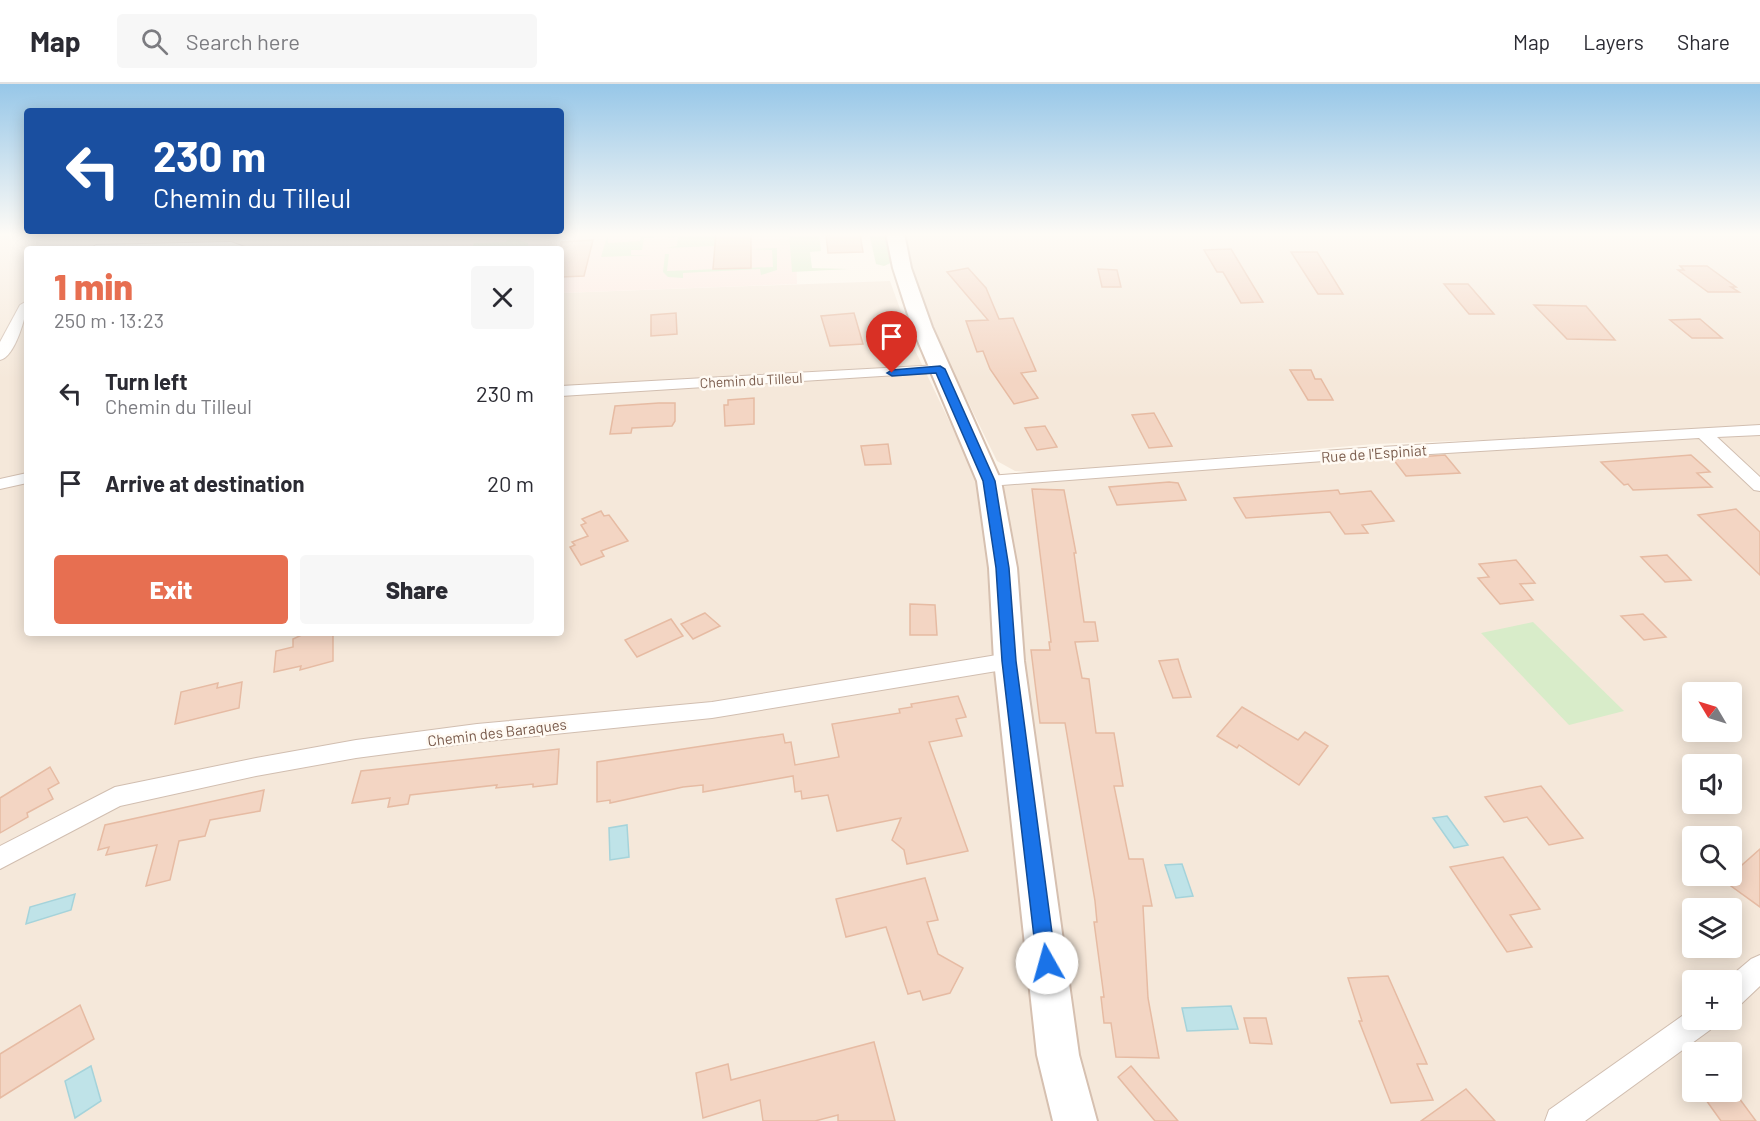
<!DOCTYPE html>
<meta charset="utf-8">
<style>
body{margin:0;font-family:Barlow,sans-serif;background:#f7f7f7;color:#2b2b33;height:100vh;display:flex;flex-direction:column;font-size:22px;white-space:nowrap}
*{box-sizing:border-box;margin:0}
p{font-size:20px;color:#7c7c81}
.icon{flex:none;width:33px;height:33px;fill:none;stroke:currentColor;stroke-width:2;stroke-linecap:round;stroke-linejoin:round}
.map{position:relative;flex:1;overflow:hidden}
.side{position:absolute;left:24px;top:162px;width:540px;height:390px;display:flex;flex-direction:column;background:#fff;border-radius:6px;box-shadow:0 3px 15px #0003}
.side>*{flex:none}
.top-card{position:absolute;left:24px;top:24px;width:540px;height:126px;border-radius:6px;box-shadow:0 3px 15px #0003;background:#1a4fa0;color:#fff;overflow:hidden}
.needle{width:39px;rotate:308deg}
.buttons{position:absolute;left:1682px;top:598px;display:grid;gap:12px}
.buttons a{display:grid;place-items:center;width:60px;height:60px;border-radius:6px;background:#fff;box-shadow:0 3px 15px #0003;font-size:30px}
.pin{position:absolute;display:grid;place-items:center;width:51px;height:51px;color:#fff;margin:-62px -26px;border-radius:50% 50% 50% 0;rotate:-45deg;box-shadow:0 0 6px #0007}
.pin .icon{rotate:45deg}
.me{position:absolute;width:66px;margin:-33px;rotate:353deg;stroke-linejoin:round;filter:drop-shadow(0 0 4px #0008)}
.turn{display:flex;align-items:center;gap:21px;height:126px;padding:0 30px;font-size:27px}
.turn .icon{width:78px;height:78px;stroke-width:2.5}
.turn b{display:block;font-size:42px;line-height:51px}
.round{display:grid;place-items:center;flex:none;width:63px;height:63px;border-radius:6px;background:#f7f7f7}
.overview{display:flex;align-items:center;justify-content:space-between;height:102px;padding:0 30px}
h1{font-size:36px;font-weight:800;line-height:45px;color:#e76f51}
.primary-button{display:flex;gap:12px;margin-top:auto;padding:12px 30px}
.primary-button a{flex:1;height:69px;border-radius:6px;background:#e76f51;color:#fff;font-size:24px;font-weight:800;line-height:69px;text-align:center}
.primary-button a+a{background:#f7f7f7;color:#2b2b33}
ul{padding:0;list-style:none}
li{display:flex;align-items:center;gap:18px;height:90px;padding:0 30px}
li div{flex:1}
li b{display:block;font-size:22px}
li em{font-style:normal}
header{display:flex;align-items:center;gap:36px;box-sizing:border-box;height:84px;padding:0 30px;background:#fff;border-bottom:2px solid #e1e1e2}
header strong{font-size:28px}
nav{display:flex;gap:33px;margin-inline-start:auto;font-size:21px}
.search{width:420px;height:54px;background:#f7f7f7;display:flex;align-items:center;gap:15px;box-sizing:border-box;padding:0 21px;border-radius:6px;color:#7c7c81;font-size:22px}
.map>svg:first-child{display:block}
</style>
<header>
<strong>Map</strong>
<div class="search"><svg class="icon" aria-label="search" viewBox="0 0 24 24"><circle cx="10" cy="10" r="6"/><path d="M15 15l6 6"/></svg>Search here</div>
<nav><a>Map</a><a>Layers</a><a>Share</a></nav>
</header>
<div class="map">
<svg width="1760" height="1037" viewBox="0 0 1760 1037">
<rect width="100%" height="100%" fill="#fdf6ec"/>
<g fill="#f5e8da" fill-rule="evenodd">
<path d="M0,149H381L378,165H27V549H561V209L890,197L914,264L981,403L1365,373L1760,349V1037H0ZM1692,609H1731V648H1692ZM1692,681H1731V720H1692ZM1692,753H1731V792H1692ZM1692,825H1731V864H1692ZM1692,897H1731V936H1692ZM1692,969H1731V1008H1692Z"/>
<polygon points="905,149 1760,149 1760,346 1374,360 1042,389 1015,387 997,377 942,265 906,169"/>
</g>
<polygon fill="#fde8e0" points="381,149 795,149 797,200 561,209 561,165 378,165"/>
<g fill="#d8ecc9">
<polygon points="608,149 608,159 640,157 641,149 651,150 655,154 644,154 642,166 631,166 631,171 652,171 601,173"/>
<polygon points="672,149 716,149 715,162 666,164 677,162 678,153 667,154"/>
<polygon points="789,149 819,149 821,167 810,168 812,184 849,185 792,188"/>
<polygon points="869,149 888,149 893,178 884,182 876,180"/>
<polygon points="509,153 528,159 529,165 471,165 474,159 506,158"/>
<polygon points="777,164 777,186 761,191 760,185 683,189 683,194 668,193 663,188 665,170 669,170 667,187 773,183 772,166 748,165"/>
<polygon points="1533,538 1624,627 1569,641 1481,549"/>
</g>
<g fill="#bfe3e8" stroke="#a5d3da" stroke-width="1.5">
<polygon points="1447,732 1468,761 1454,764 1433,734"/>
<polygon points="627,741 629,773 610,776 609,744"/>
<polygon points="1182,780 1193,812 1176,814 1165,781"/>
<polygon points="75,810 71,826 26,840 30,823"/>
<polygon points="1231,922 1238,945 1187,947 1182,924"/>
<polygon points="91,982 101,1017 75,1034 65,997"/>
</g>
<g fill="#f3d5c3" stroke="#e6bba3" stroke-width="1.5">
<polygon points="716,149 751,149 751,184 713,185"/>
<polygon points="839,150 860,150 863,168 828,169 826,151"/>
<polygon points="593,156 584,192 561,193 561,158"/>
<polygon points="1231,165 1263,218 1241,219 1223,188 1217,188 1204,166"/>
<polygon points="1291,168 1317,168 1343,210 1318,210"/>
<polygon points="1680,182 1707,182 1736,203 1731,203 1739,208 1708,208 1678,186 1684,186"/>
<polygon points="968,184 986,204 999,235 1013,234 1036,287 1021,289 1038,314 1014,320 990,285 983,267 977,268 966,237 988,236 947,188"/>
<polygon points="1098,185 1117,186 1121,203 1102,203"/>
<polygon points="1444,200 1468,200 1494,230 1469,230"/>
<polygon points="1534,221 1586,222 1615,256 1567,255"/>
<polygon points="676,229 677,250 651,252 651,231"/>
<polygon points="854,229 863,260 830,262 821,232"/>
<polygon points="1700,235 1722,254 1692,254 1670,236"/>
<polygon points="1290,286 1311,286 1315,295 1321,295 1333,316 1308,316"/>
<polygon points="754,314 754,340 725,342 724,321 728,321 728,316"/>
<polygon points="659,319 675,319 675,337 672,342 632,344 631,349 610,350 615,322"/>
<polygon points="1154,329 1172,362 1149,364 1132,331"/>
<polygon points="1045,342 1057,363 1037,366 1025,344"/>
<polygon points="888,360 891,380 865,381 861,362"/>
<polygon points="1445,371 1460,389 1406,392 1393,375"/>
<polygon points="1691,371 1710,388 1697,389 1712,403 1633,406 1628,400 1624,401 1601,378"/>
<polygon points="1169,398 1178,399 1186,416 1117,421 1109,403"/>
<polygon points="1032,405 1064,406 1076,469 1074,469 1084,538 1095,538 1098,557 1075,558 1082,594 1089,595 1096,649 1114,649 1123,702 1114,702 1129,775 1143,775 1152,822 1143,822 1148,914 1159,974 1116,973 1111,939 1104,939 1101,913 1104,913 1094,838 1097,838 1095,817 1065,639 1040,639 1031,566 1050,566 1049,558 1051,558"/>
<polygon points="1338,406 1340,410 1371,407 1394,437 1362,441 1368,449 1345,450 1330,428 1246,434 1234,414"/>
<polygon points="1736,425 1760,448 1760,491 1698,431"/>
<polygon points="601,427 604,432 609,431 628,457 601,467 604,472 581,481 570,463 575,461 572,458 588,452 581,441 586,439 582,435"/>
<polygon points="1667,471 1691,496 1665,498 1641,473"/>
<polygon points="1516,476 1535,499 1520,500 1533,516 1500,520 1478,494 1489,493 1479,480"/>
<polygon points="910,520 935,521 937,551 910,551"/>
<polygon points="705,529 720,542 693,555 681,540"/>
<polygon points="1643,530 1666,553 1644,556 1621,532"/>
<polygon points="671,535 683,552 637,573 625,556"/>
<polygon points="306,549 333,549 333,577 300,586 301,582 274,588 276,567 293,563 293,555"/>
<polygon points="1178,575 1181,585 1191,613 1173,614 1159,577"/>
<polygon points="242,598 239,624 175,640 181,608 218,599 217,604"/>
<polygon points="958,612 966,633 956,635 962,652 929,658 968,767 907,780 904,766 892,756 901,734 837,747 828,711 802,715 801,707 795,708 793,692 703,708 703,701 683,703 610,719 610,716 597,718 597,678 783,650 785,659 791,658 795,681 839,673 832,640 900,629 899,625 912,623 911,620"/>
<polygon points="1242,623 1298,656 1305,648 1328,662 1299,701 1239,661 1237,664 1217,652"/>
<polygon points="559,665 557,700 533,703 533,700 496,704 497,701 410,711 408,720 388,723 390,714 352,719 361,687"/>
<polygon points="50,683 59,699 48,705 53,715 27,729 28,733 0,749 0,714"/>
<polygon points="1541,702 1583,754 1549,761 1527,733 1504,738 1485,713"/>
<polygon points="264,706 260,727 210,736 205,752 179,757 170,796 146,802 157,761 106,771 109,763 98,766 105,741"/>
<polygon points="1760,765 1760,823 1724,797"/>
<polygon points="1503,773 1540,825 1510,831 1532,863 1507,868 1450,783"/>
<polygon points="925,794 938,836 927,838 938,870 963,884 950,909 923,916 920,907 908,910 886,843 846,853 836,815"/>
<polygon points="1388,892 1427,980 1417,980 1433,1016 1391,1019 1359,937 1362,937 1348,894"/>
<polygon points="80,921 94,955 0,1014 0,970"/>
<polygon points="1244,934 1266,934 1272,960 1250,959"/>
<polygon points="874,958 895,1037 838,1037 838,1031 815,1037 763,1037 760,1016 703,1034 696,989 728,980 731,996"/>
<polygon points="1131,982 1178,1037 1155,1037 1118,993"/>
<polygon points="1466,1005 1495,1037 1421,1037"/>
<polygon points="1736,1010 1756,1037 1721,1037 1706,1016"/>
</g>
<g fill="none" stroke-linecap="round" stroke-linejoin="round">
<defs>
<g id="minor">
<polygon points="231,158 250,165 90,165 96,161"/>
<path d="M27,217C27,231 15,273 0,276V258L20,221Z"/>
<polygon points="940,281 945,282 947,285 945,288 561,312 561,302"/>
<polygon points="1760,341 1760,351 1717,353 1760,393 1760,407 1754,406 1699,354 1364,374 989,402 980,397 989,392 1364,364"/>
<polygon points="27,389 27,399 0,405 0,395"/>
<polygon points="1009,569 1016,572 1019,577 1016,582 1009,585 712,634 477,658 356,674 256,692 120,722 0,785 0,762 115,703 256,674 356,656 477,640 712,618"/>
<polygon points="1760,871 1760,902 1741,920 1731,923 1731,897 1725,897 1751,875"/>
<polygon points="1692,925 1692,936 1714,936 1710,946 1585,1037 1545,1037 1549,1026"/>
</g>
<polygon id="secondary" points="886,149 904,149 911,184 932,243 1001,397 1017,484 1024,577 1079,971 1097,1037 1053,1037 1037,971 994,577 989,484 977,397 912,243 893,184"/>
</defs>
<use href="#minor" stroke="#d1beb0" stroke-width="2"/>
<use href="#secondary" stroke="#d6c0b0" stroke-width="4"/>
<use href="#minor" fill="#fff" fill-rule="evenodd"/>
<use href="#secondary" fill="#fff" fill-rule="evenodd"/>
</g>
<linearGradient id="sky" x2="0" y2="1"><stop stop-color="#97c7e8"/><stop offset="0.51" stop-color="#fefbf6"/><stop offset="1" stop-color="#fefbf6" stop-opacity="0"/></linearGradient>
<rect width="1760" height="295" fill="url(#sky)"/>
<polygon fill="#1a73e8" stroke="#114b97" stroke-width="1.5" points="940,282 945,285 995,397 1009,484 1016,577 1056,879 1053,885 1047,888 1040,885 1037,879 1002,577 996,484 983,397 936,289 892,292 887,289 892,286"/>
<g text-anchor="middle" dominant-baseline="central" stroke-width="5" stroke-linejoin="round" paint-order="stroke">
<g font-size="14" fill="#7a5c4d" stroke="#fffaf3">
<text transform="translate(751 296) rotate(-3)">Chemin du Tilleul</text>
</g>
<g font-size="15" fill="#7a5c4d" stroke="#fffaf3">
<text transform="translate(1374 369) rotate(-4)">Rue de l'Espiniat</text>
<text transform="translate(497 648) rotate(-7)">Chemin des Baraques</text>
</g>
</g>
</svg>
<div class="buttons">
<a><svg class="needle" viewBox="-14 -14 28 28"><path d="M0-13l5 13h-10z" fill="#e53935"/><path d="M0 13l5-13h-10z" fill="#7c7c81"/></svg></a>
<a><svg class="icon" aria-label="sound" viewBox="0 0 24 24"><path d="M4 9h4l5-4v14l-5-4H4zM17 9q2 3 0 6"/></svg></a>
<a><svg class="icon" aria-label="search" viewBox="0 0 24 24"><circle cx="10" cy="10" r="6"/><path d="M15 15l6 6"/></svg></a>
<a><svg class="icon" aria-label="layers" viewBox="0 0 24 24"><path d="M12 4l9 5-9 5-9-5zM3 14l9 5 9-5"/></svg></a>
<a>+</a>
<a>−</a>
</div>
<div class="pin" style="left:892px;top:289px;background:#d93025"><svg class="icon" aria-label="arrive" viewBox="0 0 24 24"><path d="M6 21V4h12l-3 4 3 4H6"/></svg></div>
<svg class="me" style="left:1047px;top:879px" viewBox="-20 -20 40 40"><circle r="19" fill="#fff"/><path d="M0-13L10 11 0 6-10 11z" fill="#1a73e8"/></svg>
<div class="top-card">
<div class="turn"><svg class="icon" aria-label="left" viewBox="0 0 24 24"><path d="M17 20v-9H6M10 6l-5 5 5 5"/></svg><div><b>230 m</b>Chemin du Tilleul</div></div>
</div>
<section class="side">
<div class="overview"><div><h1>1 min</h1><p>250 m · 13:23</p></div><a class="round"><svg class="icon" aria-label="close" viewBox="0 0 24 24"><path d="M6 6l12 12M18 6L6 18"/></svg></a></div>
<ul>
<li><svg class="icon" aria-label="left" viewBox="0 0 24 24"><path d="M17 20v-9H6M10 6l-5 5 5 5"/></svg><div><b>Turn left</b><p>Chemin du Tilleul</p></div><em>230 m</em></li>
<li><svg class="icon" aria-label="arrive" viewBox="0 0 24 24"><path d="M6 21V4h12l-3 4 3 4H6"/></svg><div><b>Arrive at destination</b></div><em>20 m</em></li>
</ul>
<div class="primary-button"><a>Exit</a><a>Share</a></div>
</section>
</div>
